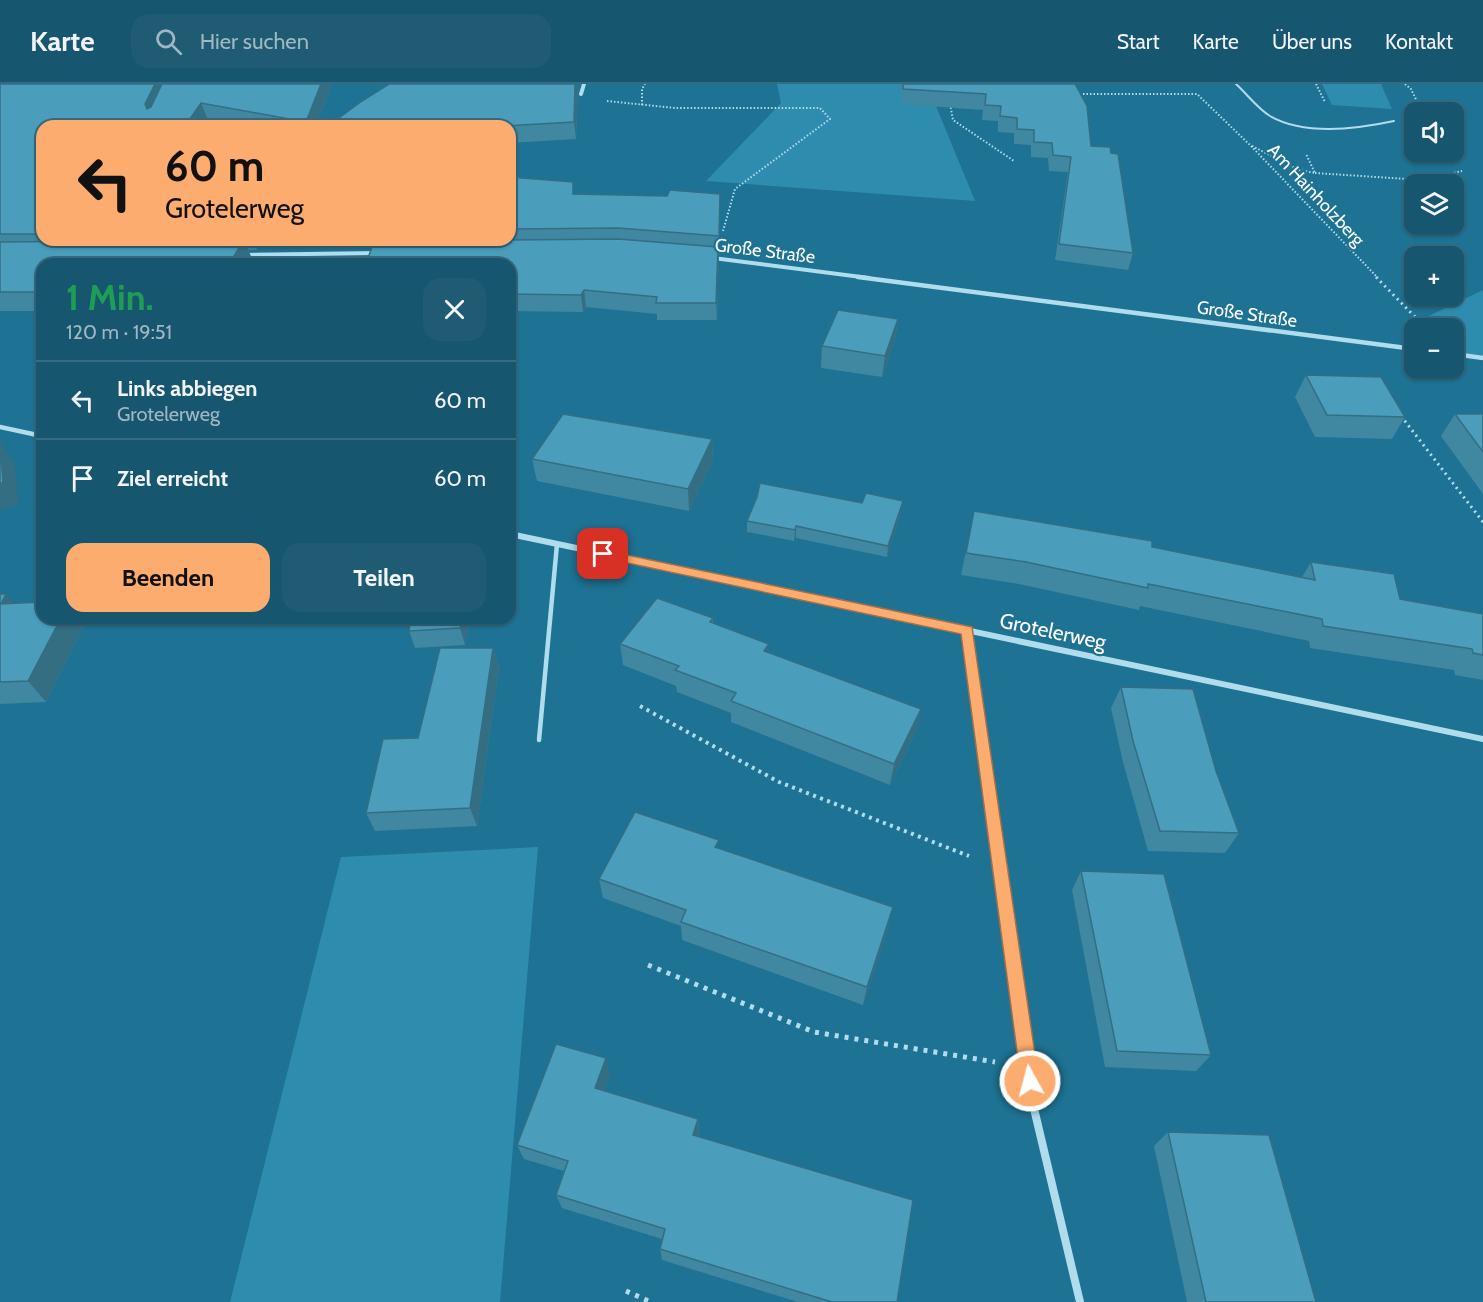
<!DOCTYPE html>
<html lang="de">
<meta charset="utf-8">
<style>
body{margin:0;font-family:Cabin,sans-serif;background:#1f5c73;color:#f1f3f6;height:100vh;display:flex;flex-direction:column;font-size:22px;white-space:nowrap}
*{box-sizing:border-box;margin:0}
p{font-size:20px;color:#9eb7c2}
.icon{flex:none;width:33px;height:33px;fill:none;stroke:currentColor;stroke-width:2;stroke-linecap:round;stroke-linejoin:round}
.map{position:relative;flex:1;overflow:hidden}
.side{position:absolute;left:36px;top:174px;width:480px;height:366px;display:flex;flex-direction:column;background:#16566e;border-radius:18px;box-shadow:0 2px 4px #0004,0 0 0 2px #356c81}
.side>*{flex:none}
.top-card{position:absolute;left:36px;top:36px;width:480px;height:126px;border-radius:18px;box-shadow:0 2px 4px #0004,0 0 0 2px #356c81;background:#fdac6f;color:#111;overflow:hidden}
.tools{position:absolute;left:1404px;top:18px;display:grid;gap:12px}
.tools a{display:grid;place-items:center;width:60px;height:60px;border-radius:12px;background:#16566e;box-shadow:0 2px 4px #0004,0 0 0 2px #356c81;font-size:30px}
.pin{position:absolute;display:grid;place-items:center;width:51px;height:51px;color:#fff;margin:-26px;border-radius:12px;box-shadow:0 3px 9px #0006}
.me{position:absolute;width:66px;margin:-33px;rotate:353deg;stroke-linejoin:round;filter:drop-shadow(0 0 4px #0008)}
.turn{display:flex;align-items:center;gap:21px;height:126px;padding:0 30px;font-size:27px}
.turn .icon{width:78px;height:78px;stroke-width:2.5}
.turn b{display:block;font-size:42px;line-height:51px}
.round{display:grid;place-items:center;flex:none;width:63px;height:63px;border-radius:18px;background:#1f5c73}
.overview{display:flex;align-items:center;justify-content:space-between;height:102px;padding:0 30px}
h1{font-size:36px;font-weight:700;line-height:45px;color:#1e9e55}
.primary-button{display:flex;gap:12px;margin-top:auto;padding:12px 30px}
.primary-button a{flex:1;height:69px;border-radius:18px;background:#fdac6f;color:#111;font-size:24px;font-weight:700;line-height:69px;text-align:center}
.primary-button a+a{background:#1f5c73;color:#f1f3f6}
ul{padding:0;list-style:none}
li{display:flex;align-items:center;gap:18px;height:78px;padding:0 30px;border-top:2px solid #356c81}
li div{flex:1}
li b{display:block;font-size:22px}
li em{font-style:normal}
header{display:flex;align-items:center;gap:36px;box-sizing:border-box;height:84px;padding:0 30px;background:#16566e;border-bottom:2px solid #356c81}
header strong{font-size:28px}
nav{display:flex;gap:33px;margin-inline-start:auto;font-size:21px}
.search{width:420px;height:54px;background:#1f5c73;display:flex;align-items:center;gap:15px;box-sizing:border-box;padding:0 21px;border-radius:18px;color:#9eb7c2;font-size:22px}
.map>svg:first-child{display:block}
</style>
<header>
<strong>Karte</strong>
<div class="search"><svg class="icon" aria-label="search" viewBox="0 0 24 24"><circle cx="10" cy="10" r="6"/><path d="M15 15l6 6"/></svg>Hier suchen</div>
<nav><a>Start</a><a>Karte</a><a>Über uns</a><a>Kontakt</a></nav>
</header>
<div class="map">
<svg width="1483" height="1218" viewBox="0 0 1483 1218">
<rect width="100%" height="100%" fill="#1e7293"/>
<g fill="#2e8cae">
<polygon points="777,0 927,0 975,117 706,97 781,19"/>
<polygon points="1322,0 1381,0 1392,25 1332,21"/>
<polygon points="1483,206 1483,274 1454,270 1454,244 1414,244 1414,252 1408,242"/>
<polygon points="538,763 500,1218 230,1218 341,773"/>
</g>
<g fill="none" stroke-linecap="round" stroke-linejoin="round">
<g stroke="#afddee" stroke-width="2" stroke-dasharray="1.5 2" stroke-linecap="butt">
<polyline points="1316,0 1325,18"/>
<polyline points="1405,0 1411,5 1421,26"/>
<polyline points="1076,10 1197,10 1251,62 1378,194"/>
<polyline points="607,17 675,24 820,24 830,35 735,105 723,147"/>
<polyline points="950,20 953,36 1014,77"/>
<polyline points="642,21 642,5 645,0"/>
<polyline points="1252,62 1299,86 1315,89 1306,70"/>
<polyline points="1315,89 1422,96 1462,87"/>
</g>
<g stroke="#afddee" stroke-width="3" stroke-dasharray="2 4" stroke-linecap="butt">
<polyline points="1376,193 1417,235"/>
<polyline points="1401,332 1483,438"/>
</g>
<polyline stroke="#afddee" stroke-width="4" stroke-dasharray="3 4.5" stroke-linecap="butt" points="640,622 779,698 969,772"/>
<g stroke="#afddee" stroke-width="5" stroke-dasharray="4 6" stroke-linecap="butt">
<polyline points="648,881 814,948 995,978"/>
<polyline points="626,1207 651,1218"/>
</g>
<path stroke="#afddee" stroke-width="2" d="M1236,0C1247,10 1257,24 1270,32C1305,52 1357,45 1394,37"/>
<polyline stroke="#afddee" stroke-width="4.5" points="539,656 557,460"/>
<g stroke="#afddee" stroke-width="4">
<polyline points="581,10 584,0"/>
<polyline points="242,171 376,169"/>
<polyline points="713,174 869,194"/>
</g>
<g stroke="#afddee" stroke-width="4.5">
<polyline points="858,193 1414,265"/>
<polyline points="1454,270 1483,274"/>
<polyline points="0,343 42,352"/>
</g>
<g stroke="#afddee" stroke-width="6">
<polyline points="510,450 1483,655"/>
<polyline points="967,546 999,781"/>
</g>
<polyline stroke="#afddee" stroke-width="8" points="999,780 1031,1012 1080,1218"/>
</g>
<g fill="#4087a1">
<polygon points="0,0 332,0 316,42 239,42 208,36 42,42 42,156 263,156 257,166 248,166 252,175 42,180 42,227 0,227"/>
<polygon points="389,0 578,0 576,55 510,59 510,42 328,42"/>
<polygon points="901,0 1075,0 1091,62 1133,169 1128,186 1055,176 1068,88 1049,87 1048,74 1031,73 1031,61 1014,60 1014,49 998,48 998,37 982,36 983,26 901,20"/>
<polygon points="510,93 575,110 667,112 720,110 720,129 717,236 657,236 657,230 586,223 583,228 510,227 510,180 378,157 378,156 510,156"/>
<polygon points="898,235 895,256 882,293 821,284 822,262"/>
<polygon points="1306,291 1405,333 1392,355 1315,353 1295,313"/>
<polygon points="1455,330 1483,330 1483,410 1441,352"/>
<polygon points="712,355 713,377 689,427 537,397 532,375"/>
<polygon points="974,427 1302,493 1311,478 1400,515 1483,530 1483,596 1455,591 1454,586 1310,564 1309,557 1140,522 1139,526 1019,500 961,491"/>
<polygon points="901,428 887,473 796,454 794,457 747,448 747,437"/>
<polygon points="0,510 14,520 42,534 81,534 85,539 46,618 0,620"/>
<polygon points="470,534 465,561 415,564 409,547"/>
<polygon points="713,534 713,540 768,568 921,625 916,647 890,701 731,638 731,629 677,608 676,602 623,581 620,560"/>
<polygon points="493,564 499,583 477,742 375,747 366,729 418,654"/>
<polygon points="1121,603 1216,687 1239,749 1225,769 1148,767 1123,678 1111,624"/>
<polygon points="719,764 889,841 863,921 682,856 681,842 603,814 599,795"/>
<polygon points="1081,787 1211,971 1196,987 1105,983 1072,806"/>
<polygon points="610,990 604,1007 698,1035 699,1049 698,1053 897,1218 798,1218 662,1176 660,1165 662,1155 562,1124 556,1111 564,1087 524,1075 517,1061"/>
<polygon points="1168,1048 1316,1218 1187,1218 1154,1062"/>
</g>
<g fill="#346e83">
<polygon points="155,0 170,0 152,38 145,20"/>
<polygon points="321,0 332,0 316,42 307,42 306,38"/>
<polygon points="575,0 578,0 576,55 574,38"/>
<polygon points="201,19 208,36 204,42 185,42"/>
<polygon points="244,156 252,175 248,180 229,180"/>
<polygon points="253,156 263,156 257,166"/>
<polygon points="718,163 719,179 717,236 716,219"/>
<polygon points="584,206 586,223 583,228 581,211"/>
<polygon points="898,235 895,256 882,293 885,272"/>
<polygon points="712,355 713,377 689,427 688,405"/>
<polygon points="0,358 15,380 18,421 0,426"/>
<polygon points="903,417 901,428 887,473 888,462"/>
<polygon points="796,442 796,454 794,457 795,446"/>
<polygon points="6,510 23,532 1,520"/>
<polygon points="61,534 81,534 85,539 46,618 28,597"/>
<polygon points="462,534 470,534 465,561 460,544"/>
<polygon points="769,560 768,581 764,567"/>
<polygon points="493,564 499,583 477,742 470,724"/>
<polygon points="921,625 916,647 890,701 894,680"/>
<polygon points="893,823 889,841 863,921 867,903"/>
<polygon points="606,974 610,990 600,1019 595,1004"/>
<polygon points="698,1035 699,1049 695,1065 693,1051"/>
</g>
<g fill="#4a9dbb" stroke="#346e83" stroke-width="1.5">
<polygon points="0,0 155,0 145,20 147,25 151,23 162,0 321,0 306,38 201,19 185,42 42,42 42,150 0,150"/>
<polygon points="389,0 575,0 574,38 502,42 328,42 362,17"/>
<polygon points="903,0 1075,0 1087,22 1091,62 1110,63 1111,69 1118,70 1133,169 1059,160 1071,73 1053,71 1052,59 1034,58 1034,46 1017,45 1017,34 1000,32 1001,22 985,21 986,10 903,5"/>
<polygon points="510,93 573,98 573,110 667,112 670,106 720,110 719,152 618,144 510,145"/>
<polygon points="618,155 718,163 716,219 656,219 657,213 584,206 581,211 510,210 510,180 366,180 374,157"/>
<polygon points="244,156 229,180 42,180 42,208 0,208 0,158"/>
<polygon points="838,226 898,235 885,272 822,262"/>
<polygon points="1306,291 1381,293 1405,333 1327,331"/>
<polygon points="563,330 712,355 688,405 532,375"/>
<polygon points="1455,330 1483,330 1483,368"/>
<polygon points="0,358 3,399 0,399"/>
<polygon points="760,399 862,419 866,409 903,417 888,462 796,442 795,446 747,437 757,413"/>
<polygon points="974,427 1152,457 1152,463 1315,496 1311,478 1394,490 1400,515 1483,530 1483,571 1473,569 1472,565 1323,542 1322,535 1148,500 1148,504 1026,478 966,469"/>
<polygon points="0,510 6,510 1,520 42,518 42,534 61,534 28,597 0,598"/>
<polygon points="657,514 713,534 710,538 769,560 764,567 921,625 894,680 731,617 736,609 675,586 679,582 620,560"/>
<polygon points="411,534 462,534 460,544 409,547"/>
<polygon points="440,564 493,564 470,724 366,729 383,655 418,654"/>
<polygon points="1121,603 1193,605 1216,687 1239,749 1160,747 1133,657"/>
<polygon points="635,728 719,756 715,763 893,823 867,903 681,838 686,826 599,795"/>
<polygon points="1081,787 1164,790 1211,971 1117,967"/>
<polygon points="556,960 606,974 595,1004 698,1035 693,1051 913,1116 897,1218 832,1218 660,1165 665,1145 556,1111 568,1077 517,1061"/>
<polygon points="1168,1048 1269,1051 1316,1218 1206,1218"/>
</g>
<polygon fill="#fdac6f" stroke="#a47048" stroke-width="1.5" points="603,466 972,543 1039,997 1036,1004 1030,1006 1023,1004 1021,997 961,550 599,473 599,467"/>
<g text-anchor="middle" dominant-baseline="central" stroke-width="4.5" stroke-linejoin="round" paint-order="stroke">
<g font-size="18" fill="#fff" stroke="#1e7293">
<text transform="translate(1316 111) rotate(47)">Am Hainholzberg</text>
<text transform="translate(765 167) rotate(7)">Große Straße</text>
<text transform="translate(1247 230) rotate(8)">Große Straße</text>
</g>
<g font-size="21" fill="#fff" stroke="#1e7293">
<text transform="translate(1053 547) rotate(12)">Grotelerweg</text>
</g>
</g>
</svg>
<div class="tools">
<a><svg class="icon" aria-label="sound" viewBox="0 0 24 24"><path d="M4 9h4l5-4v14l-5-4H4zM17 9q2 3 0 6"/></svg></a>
<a><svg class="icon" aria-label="layers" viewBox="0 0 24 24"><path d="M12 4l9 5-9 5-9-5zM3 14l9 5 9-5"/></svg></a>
<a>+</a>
<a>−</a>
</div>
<div class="pin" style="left:603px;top:470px;background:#d93025"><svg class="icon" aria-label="arrive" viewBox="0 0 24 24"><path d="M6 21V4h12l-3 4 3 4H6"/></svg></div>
<svg class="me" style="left:1030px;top:997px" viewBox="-20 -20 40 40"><circle r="17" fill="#fdac6f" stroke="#fff" stroke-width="3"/><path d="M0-11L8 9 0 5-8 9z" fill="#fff"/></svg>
<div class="top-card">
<div class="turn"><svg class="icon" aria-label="left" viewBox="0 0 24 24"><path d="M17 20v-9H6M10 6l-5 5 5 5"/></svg><div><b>60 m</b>Grotelerweg</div></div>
</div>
<section class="side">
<div class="overview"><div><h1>1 Min.</h1><p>120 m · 19:51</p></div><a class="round"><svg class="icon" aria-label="close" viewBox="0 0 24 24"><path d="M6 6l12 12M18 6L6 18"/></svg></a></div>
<ul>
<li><svg class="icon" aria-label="left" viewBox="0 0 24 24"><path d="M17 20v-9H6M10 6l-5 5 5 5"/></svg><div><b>Links abbiegen</b><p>Grotelerweg</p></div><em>60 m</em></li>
<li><svg class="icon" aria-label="arrive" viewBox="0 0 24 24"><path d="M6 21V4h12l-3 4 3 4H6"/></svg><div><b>Ziel erreicht</b></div><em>60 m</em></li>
</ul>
<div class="primary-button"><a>Beenden</a><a>Teilen</a></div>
</section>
</div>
